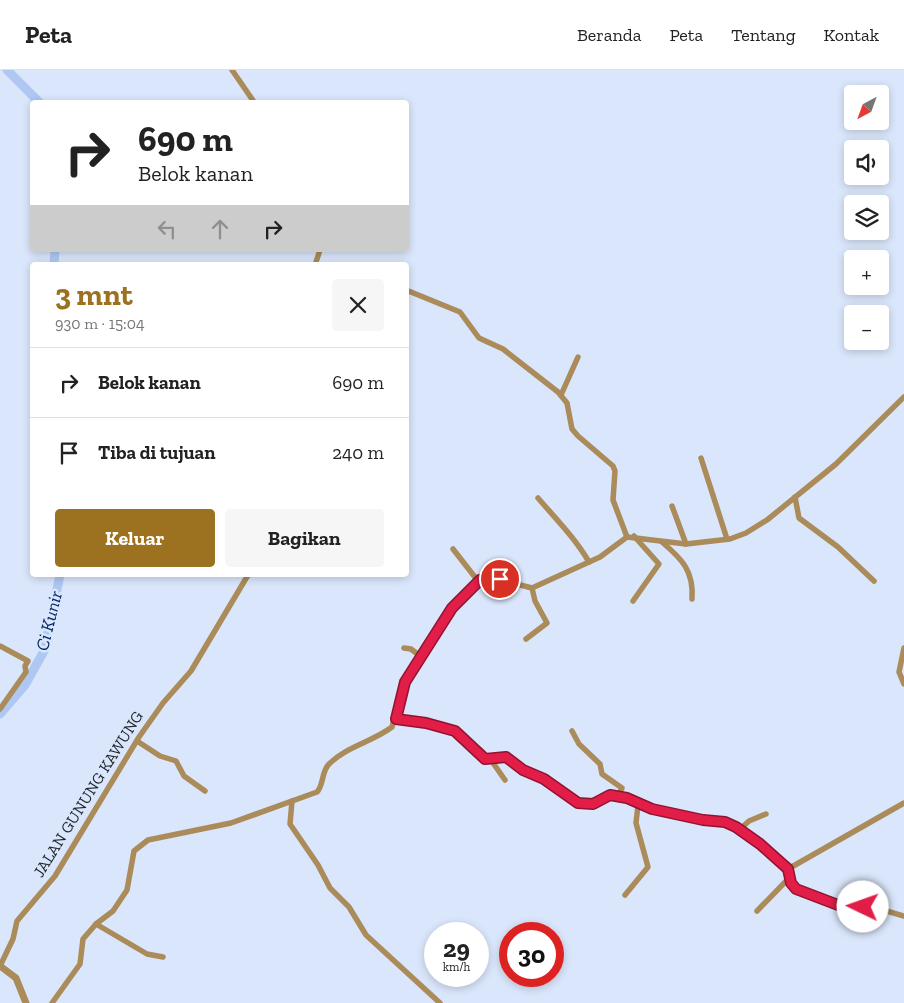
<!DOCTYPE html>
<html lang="id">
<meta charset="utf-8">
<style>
body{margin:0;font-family:"Zilla Slab",serif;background:#f6f6f6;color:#222;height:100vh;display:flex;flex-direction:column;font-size:19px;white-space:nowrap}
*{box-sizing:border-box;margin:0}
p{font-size:16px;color:#767676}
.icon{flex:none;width:28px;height:28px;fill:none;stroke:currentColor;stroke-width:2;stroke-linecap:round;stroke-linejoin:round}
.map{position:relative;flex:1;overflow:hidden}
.details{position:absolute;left:30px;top:192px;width:379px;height:315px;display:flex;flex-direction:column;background:#fff;border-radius:5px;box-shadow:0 2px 8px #0003}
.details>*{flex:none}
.hud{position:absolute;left:30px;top:30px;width:379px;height:152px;border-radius:5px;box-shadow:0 2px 8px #0003;background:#fff;color:#222;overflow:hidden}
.needle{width:32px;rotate:221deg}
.tools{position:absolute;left:844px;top:15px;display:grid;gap:10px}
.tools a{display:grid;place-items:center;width:45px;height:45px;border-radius:5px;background:#fff;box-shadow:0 2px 8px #0003;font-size:25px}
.speed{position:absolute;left:424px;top:852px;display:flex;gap:10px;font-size:25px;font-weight:700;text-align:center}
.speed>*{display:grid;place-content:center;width:65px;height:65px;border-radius:50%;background:#fff;box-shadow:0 2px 8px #0003;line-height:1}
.speed small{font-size:12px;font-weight:400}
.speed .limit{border:8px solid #d22;background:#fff;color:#111}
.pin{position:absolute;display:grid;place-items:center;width:42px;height:42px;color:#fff;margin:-21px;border:2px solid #fff;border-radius:50%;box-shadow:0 1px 5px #0007}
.me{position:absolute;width:55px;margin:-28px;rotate:273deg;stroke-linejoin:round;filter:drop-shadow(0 0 4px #0008)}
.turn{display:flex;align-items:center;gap:18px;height:105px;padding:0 25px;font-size:22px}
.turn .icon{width:65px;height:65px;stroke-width:2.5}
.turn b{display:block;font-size:35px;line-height:42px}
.lanes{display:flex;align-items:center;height:48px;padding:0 25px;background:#0003;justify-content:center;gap:25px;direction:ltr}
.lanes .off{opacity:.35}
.round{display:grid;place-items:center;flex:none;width:52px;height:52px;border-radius:5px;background:#f6f6f6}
.head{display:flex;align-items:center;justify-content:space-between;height:85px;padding:0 25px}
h1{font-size:30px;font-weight:700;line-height:38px;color:#9c7120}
.cta{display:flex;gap:10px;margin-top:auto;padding:10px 25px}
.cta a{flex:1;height:58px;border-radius:5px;background:#9c7120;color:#fff;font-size:20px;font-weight:700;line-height:58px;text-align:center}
.cta a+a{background:#f6f6f6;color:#222}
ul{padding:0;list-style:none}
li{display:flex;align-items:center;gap:15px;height:70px;padding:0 25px;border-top:1px solid #e0e0e0}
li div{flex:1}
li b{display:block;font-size:19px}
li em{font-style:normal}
header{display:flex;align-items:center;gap:30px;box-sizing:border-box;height:70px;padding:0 25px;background:#fff;border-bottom:1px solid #e0e0e0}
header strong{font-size:24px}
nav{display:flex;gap:28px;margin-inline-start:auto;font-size:18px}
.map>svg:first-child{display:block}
</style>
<header>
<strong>Peta</strong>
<nav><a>Beranda</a><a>Peta</a><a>Tentang</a><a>Kontak</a></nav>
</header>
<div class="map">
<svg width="904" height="933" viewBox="0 0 904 933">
<rect width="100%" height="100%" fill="#dae6fb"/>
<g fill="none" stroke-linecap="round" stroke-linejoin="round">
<g stroke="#aec8f3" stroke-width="9">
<polyline points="7,0 39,32"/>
<polyline points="54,195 55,180"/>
<polyline points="0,644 25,615 44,581 60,505"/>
</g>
<g stroke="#aa8b59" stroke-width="5.5">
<polyline points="232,0 254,32"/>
<polyline points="315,195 320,180"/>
<polyline points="406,220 460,242 479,268 503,279 558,322 567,333 572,359 578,366 613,396 615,401 613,430 627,467"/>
<polyline points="561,325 578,287"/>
<polyline points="701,388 727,469"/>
<polyline points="795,427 799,448 838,477 874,511"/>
<path d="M538,428C556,449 575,468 589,492"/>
<polyline points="672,436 686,474"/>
<path d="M662,472C682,489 694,501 692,529"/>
<polyline points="453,479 478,511"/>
<polyline points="633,531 659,494 634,466"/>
<polyline points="526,569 547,553 535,531 532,518"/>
<polyline points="0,576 28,591 25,596 26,602 0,639"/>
<polyline points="404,578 411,579 420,586"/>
<polyline points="904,578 899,602 904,614"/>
<polyline points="395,649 427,653 455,661 485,689 491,690 502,686 506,687 523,700 544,709 578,733 593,734 610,725 627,728 652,739 703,750 725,752 737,757 760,774 788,799 904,733"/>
<polyline points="572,661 579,674 600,694 602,704 622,718 618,726"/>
<polyline points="137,671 160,686 176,691 184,706 205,721"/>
<polyline points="491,690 505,710"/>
<polyline points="292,731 290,754 318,795 330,818 349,837 366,865 440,933"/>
<polyline points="740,759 749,751 766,744"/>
<polyline points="788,799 791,813 799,821 838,835 873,837 904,846"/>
<polyline points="625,825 648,797 636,753 638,735"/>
<polyline points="757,841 790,807"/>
<polyline points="96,854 147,884 163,887"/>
<polyline points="0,896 13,869 17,851 55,806 139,667 163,633 191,601 248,505"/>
<path d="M52,933L80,894L83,869L96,854L113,841L127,820L134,781L148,770L231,753L317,722C324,715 321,702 329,694C347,676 372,672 392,657L402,617L420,586L452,538L478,511L489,507L532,518L600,487L627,467L686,474L730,469L746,463L767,450L836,394L904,327"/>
</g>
<polyline stroke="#aa8b59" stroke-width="7" points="0,896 16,908 26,933"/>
</g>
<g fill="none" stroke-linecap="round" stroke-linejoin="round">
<defs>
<polyline id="route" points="500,509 489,507 480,510 452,538 405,612 396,649 426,653 455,661 485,689 506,687 523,700 544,709 578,733 593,734 610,725 627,728 652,739 703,750 725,752 736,757 760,774 788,799 791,813 796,819 838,835 863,837"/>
</defs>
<use href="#route" stroke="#92132f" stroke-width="12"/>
<use href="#route" stroke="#e11d48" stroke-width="9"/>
</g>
<g text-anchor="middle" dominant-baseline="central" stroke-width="5" stroke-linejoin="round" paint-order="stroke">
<g font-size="16" fill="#1e232a" stroke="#dae6fb">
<text transform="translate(88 724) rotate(-58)">JALAN GUNUNG KAWUNG</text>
</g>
<g font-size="18" font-style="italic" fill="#052a66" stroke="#dae6fb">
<text transform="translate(49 551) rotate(-76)">Ci Kunir</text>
</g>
</g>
</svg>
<div class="tools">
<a><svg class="needle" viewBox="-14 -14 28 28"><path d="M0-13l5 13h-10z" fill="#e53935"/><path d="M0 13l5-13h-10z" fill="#767676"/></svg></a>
<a><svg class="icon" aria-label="sound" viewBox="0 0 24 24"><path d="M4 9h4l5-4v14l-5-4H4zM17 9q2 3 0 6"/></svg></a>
<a><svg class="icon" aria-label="layers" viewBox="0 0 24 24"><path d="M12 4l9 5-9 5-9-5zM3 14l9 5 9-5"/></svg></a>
<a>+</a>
<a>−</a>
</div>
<div class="speed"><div>29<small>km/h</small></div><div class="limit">30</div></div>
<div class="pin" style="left:500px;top:509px;background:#d93025"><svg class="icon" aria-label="arrive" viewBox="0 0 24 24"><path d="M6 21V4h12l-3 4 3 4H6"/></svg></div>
<svg class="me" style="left:863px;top:837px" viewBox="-20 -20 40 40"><circle r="19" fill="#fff"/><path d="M0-13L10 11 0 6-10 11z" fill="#e11d48"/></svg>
<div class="hud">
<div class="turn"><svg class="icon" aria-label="right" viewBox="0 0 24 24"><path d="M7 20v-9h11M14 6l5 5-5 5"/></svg><div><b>690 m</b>Belok kanan</div></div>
<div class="lanes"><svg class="icon off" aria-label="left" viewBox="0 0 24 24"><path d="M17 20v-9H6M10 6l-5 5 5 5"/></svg><svg class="icon off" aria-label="ahead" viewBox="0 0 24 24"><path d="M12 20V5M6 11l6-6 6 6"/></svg><svg class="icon" aria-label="right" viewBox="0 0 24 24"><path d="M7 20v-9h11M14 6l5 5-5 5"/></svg></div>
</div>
<section class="details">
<div class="head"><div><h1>3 mnt</h1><p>930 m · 15:04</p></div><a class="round"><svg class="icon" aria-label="close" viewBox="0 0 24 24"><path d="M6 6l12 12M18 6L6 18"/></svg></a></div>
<ul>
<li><svg class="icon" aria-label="right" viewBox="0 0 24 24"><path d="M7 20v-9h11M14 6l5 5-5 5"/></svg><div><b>Belok kanan</b></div><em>690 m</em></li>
<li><svg class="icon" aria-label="arrive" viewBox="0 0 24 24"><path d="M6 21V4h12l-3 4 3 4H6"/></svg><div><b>Tiba di tujuan</b></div><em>240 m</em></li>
</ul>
<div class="cta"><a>Keluar</a><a>Bagikan</a></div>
</section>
</div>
